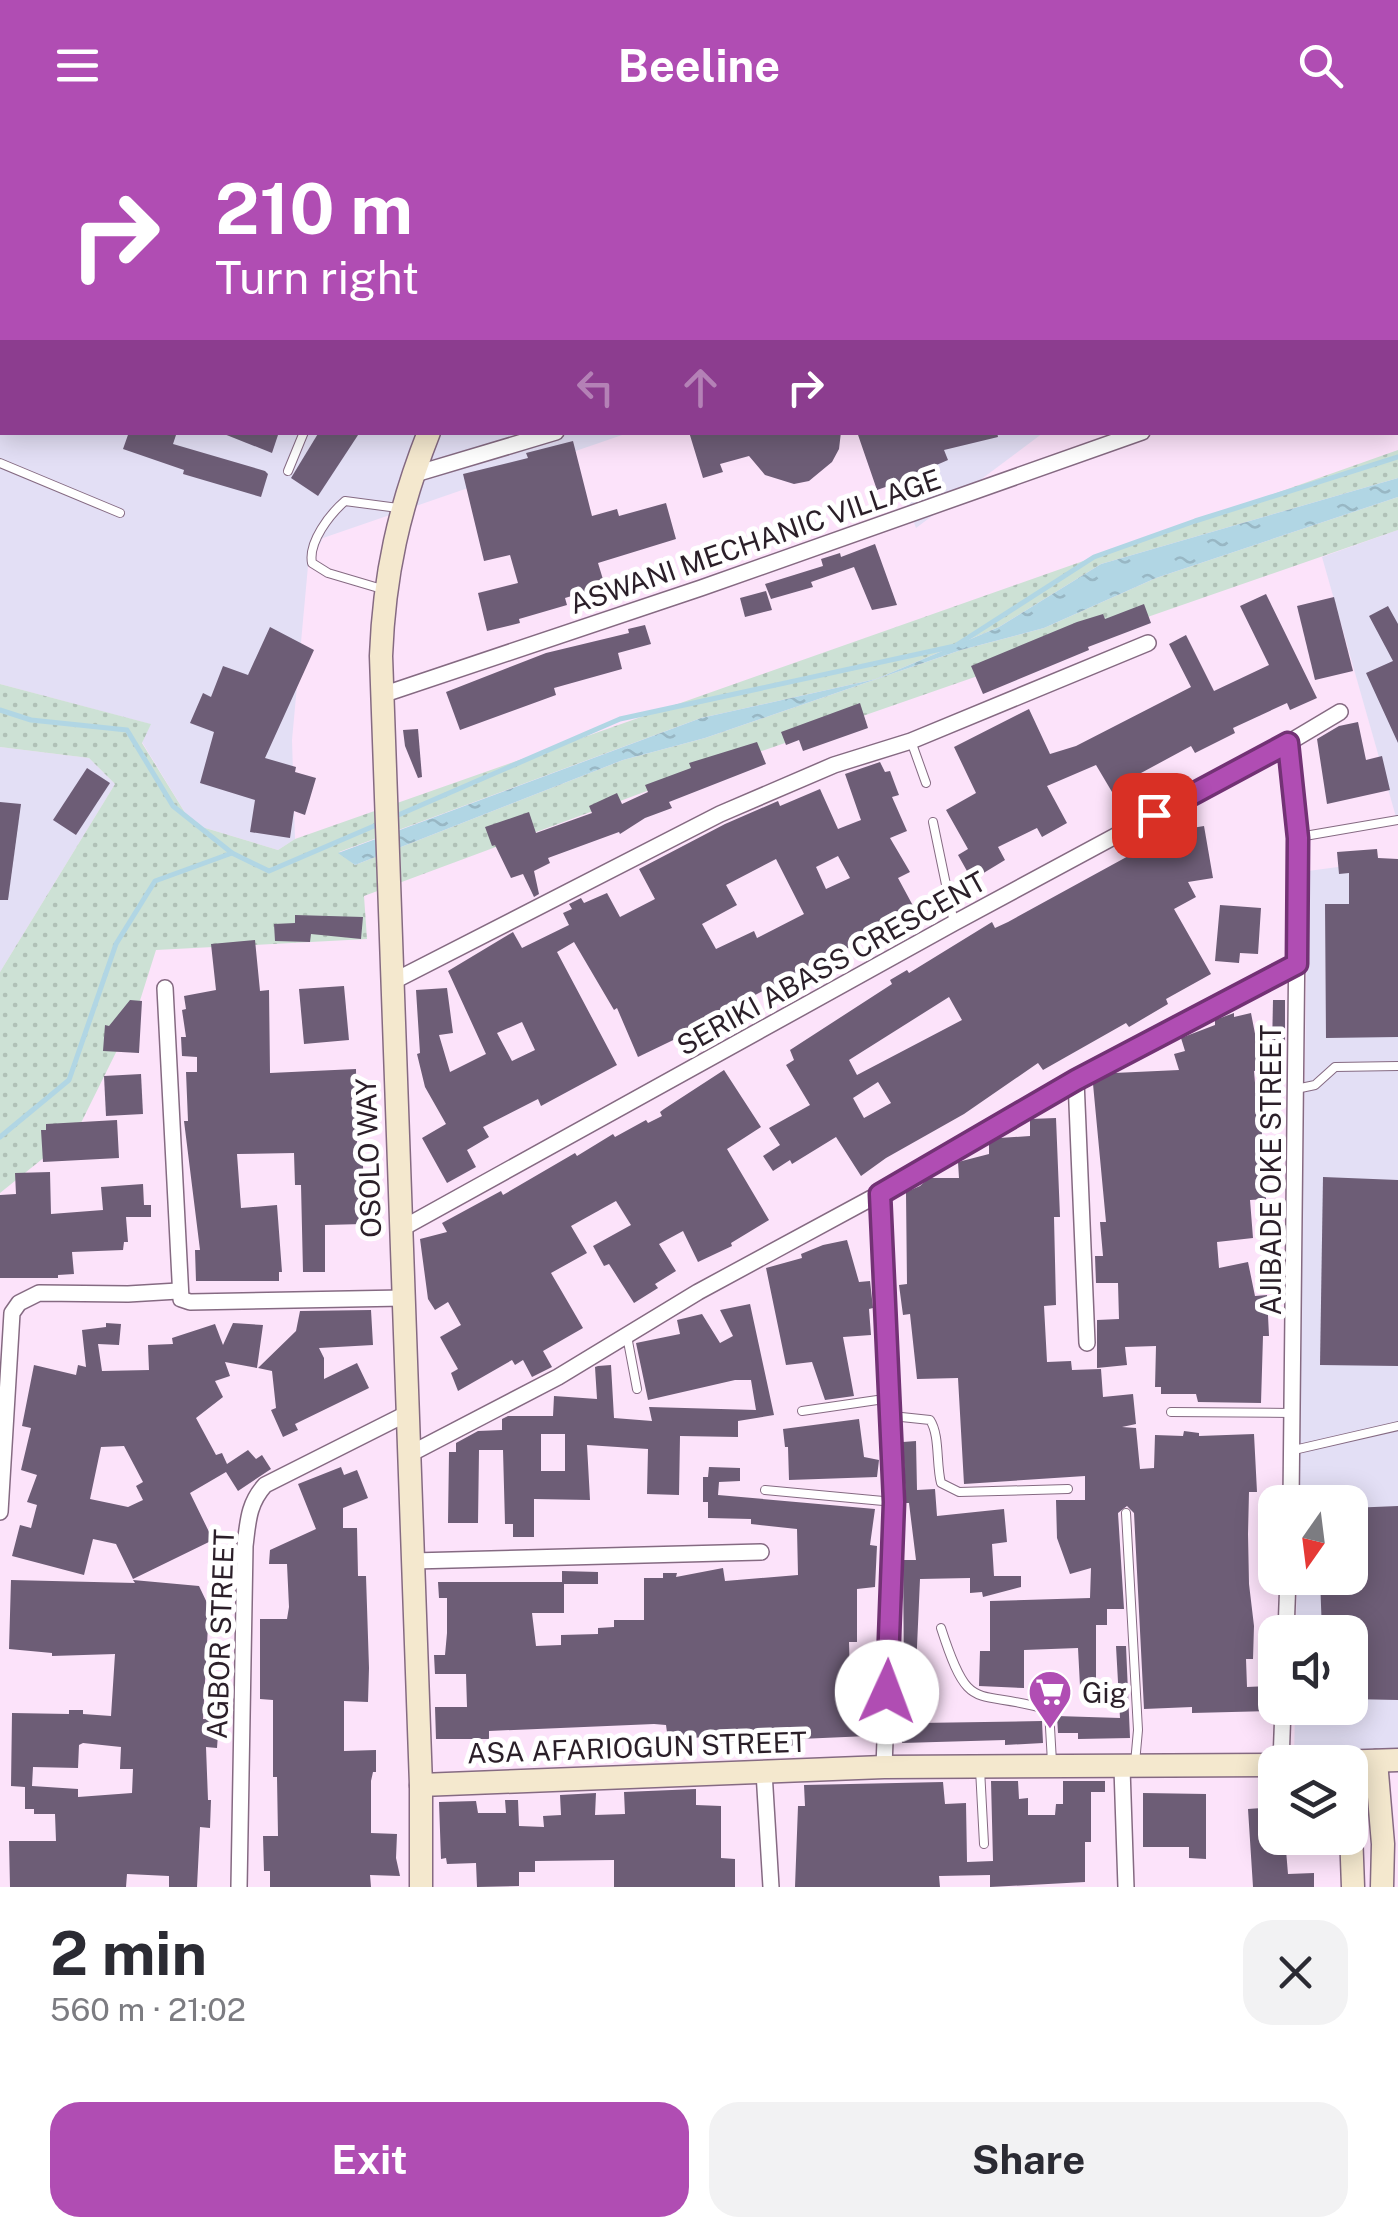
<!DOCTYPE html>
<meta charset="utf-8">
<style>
body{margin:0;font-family:"Public Sans",sans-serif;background:#f2f2f3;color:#2b2b33;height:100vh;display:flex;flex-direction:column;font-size:38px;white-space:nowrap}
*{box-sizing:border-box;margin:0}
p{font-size:32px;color:#7c7c81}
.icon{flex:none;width:55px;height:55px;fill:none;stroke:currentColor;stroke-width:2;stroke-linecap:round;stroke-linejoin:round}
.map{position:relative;height:1757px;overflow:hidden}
.sheet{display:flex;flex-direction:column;background:#fff;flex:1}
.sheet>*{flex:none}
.hud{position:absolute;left:0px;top:0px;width:1400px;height:305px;box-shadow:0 5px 25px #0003;background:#b04db3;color:#fff;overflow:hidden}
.needle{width:65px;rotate:194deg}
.buttons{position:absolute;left:1258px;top:1355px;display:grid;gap:20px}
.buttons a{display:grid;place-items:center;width:110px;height:110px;border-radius:20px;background:#fff;box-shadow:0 5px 25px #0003;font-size:50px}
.pin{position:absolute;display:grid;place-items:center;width:85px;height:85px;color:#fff;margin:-42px;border-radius:20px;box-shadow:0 5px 15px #0006}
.me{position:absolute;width:110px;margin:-55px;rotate:2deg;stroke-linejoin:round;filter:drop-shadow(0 0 8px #0008)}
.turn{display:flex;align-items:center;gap:35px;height:210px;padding:0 50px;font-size:45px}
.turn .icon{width:130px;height:130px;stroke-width:2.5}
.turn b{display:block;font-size:70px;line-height:85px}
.lanes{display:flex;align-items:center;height:95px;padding:0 50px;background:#0003;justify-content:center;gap:50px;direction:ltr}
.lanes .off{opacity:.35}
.round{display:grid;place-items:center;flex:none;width:105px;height:105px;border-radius:30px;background:#f2f2f3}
.overview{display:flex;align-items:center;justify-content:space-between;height:170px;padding:0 50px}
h1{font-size:60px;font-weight:700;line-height:75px}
.primary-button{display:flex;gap:20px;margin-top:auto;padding:20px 50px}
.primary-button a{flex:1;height:115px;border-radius:30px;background:#b04db3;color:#fff;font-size:40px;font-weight:700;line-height:115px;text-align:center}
.primary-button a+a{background:#f2f2f3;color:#2b2b33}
header{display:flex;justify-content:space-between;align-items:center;height:130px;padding:0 50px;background:#b04db3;color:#fff;font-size:45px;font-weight:700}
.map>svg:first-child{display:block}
</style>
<header><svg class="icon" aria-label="menu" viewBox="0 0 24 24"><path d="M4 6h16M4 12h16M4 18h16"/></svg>Beeline<svg class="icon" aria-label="search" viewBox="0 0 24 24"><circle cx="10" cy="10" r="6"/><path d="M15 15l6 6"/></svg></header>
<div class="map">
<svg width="1398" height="1757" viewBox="0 0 1398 1757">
<defs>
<pattern id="grass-dots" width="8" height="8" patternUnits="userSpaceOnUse" patternTransform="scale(2.5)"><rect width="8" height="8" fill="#cde1d5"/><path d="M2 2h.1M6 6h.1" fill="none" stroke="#b0c1b7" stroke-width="1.8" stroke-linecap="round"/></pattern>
<pattern id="water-ripples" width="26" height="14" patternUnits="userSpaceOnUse" patternTransform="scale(2.5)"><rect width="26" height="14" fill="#b1d6e4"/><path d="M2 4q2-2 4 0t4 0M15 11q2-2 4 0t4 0" fill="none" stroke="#98b7c4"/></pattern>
</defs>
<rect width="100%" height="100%" fill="#fce3fa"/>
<g fill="#e3dff5">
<polygon points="0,0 973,0 977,2 2,2 2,302 628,303 323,408 308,436 292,610 295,709 278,720 192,694 142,612 150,594 0,554"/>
<polygon points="880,303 1043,303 916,398"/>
<polygon points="1398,400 1398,694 1322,427"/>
<polygon points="0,617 89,628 115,654 0,842"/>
<polygon points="1398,729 1398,1639 1350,1632 1294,1632 1295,1578 1350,1578 1350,1502 1296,1502 1297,1448 1350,1448 1350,1372 1298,1372 1308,741"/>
</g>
<polygon fill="url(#grass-dots)" points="1398,320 1398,348 1101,434 999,497 876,549 701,588 339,722 355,735 623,630 705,608 961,520 1044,498 1156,448 1398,367 1398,400 647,661 364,766 367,809 156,820 137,880 77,1001 0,1063 0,842 115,654 89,628 0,617 0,554 151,594 142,613 192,694 278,720 295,709"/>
<polygon fill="url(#water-ripples)" points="1398,348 1398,367 1156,448 1044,498 961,520 705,608 623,630 355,735 338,723 701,588 876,549 999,497 1101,434"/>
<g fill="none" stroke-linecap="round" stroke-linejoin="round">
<g stroke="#b1d6e4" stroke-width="5">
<polyline points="0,580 31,590 127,600 173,676 232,723 269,741 381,693"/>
<polyline points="396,686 620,589 955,516 1094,427 1195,391 1398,327"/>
<polyline points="0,1007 69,950 116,814 155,751 232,723"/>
</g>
</g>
<g fill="#6d5d76" fill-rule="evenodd">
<polygon points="129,302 177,302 173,314 265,341 268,344 261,367 183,344 184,340 123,319"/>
<polygon points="219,302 279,302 272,323"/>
<polygon points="319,302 360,302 318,366 291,348"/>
<polygon points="689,302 841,302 839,319 832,332 809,351 794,354 765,345 749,326 720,334 723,342 703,348"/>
<polygon points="857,302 997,302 998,307 944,320 948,330 918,343 924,362 899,370 894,354 877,360"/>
<polygon points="573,311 592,386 617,379 619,386 666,373 676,409 598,433 605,456 565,468 567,475 519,489 520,493 487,501 478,463 518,453 510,425 484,431 463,344 528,328 526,323"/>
<polygon points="875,414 897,475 872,480 854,437 811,452 813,457 771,469 765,454 823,436 821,429 840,423 841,427"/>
<polygon points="766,461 772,480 745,487 740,468"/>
<polygon points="1266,464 1317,568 1290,580 1287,573 1233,598 1235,603 1195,623 1191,616 1141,643 1145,650 1115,667 1096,635 1047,656 1067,693 1042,707 1037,698 998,717 1005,730 972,750 958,725 968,719 946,680 976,663 954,617 1029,579 1050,624 1076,616 1191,557 1169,514 1186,505 1214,561 1269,535 1240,476"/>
<polygon points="1334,467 1353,541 1315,550 1297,476"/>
<polygon points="1144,474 1151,493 1088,517 1089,520 983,564 971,536 1077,492 1103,484 1105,489"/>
<polygon points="1388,476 1398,494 1398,613 1366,543 1393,531 1369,486"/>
<polygon points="645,495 651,514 618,523 622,539 554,558 556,565 460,600 446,562 546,523 629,503 628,499"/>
<polygon points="270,497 314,520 265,628 296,637 295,642 316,648 305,685 294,681 290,708 250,702 255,670 200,653 214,602 190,593 203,563 211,567 223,536 248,545"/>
<polygon points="860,573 868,598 803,621 799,610 786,615 781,602"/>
<polygon points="1358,592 1366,630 1382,626 1390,660 1327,674 1317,609 1339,596"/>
<polygon points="418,599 422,647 418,648 405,616 403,600"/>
<polygon points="757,612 766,634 669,672 672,678 645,688 620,704 619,702 548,728 550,733 534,741 539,764 534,767 523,744 511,748 495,715 492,716 485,697 529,682 536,703 592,683 589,676 617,663 622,674 648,662 645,655 691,638 689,633"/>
<path d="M880,632L885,642L890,641L899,665L892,667L907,701L890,708L910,742L898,748L918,785L867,811L826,827L744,871L746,875L638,927L617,878L614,880L574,812L557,822L617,935L541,976L538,969L483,997L489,1007L467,1020L476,1037L447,1053L422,1008L446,994L425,957L417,924L420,923L416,860L447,858L453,903L439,905L450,942L486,924L448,841L513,802L522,818L569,795L563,783L572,779L569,774L581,768L584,773L607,763L620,787L655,769L639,739L725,694L778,671L780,676L820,659L838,699L861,690L845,644ZM838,726L850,748L826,759L816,737ZM776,729L804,784L757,808L754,801L716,819L702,794L737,775L726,755ZM522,892L535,920L512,931L497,903Z"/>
<polygon points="87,638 110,653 76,705 53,690"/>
<polygon points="0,672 21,674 8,770 0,770"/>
<path d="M1204,696L1213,748L1188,752L1196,767L1174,779L1211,844L1166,869L1168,874L1129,897L1126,893L1043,940L1038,933L964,984L886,1028L861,1046L836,1007L792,1034L790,1030L773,1041L763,1026L780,1015L769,998L810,975L786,935L794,930L790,920L892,854L890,850L907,840L909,843L992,792L995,798L1008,792L1174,701ZM949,867L962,890L857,945L849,930ZM878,952L891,973L864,988L853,968Z"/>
<polygon points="1377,719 1378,728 1398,729 1398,907 1326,908 1325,774 1349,774 1349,743 1339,744 1337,722"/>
<polygon points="1220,775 1261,778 1258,824 1240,823 1239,833 1215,831"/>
<polygon points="295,785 363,787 361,809 311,804 310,812 275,811 274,794 295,793"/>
<polygon points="255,810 260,861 269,860 270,943 356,939 357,1020 362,1020 364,1053 360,1053 363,1094 325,1095 325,1142 303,1142 301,1055 295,1055 294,1023 237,1024 241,1078 277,1075 282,1142 279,1142 279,1151 196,1151 195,1120 200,1120 184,991 188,991 186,942 197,942 197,927 182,926 181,907 186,907 182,880 186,879 184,866 216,860 211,814"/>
<polygon points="344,856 349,910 304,914 299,859"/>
<polygon points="130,870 142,871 139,923 103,921 105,895 109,896"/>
<polygon points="1273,870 1285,870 1285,919 1272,918"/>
<polygon points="1234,883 1234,887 1251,883 1262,940 1254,941 1258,988 1261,988 1266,1069 1250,1070 1253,1108 1217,1112 1219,1138 1248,1132 1255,1166 1267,1165 1269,1206 1263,1206 1261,1273 1198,1272 1196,1264 1161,1264 1161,1257 1155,1257 1156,1216 1125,1217 1127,1235 1097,1238 1097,1190 1119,1189 1118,1153 1096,1153 1095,1126 1103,1126 1100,1092 1106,1092 1093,954 1114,943 1179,940 1174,924 1185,921 1181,908 1215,895 1215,890"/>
<polygon points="724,940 761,997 727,1019 769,1090 731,1113 732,1116 698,1132 683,1101 659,1114 676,1141 655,1154 658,1158 634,1173 609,1134 604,1136 593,1116 631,1095 616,1071 571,1096 587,1123 551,1143 583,1198 543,1221 552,1237 532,1247 523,1230 515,1235 512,1230 458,1261 451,1243 458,1239 440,1207 461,1195 448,1172 435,1180 428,1169 420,1109 447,1102 442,1093 501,1061 503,1065 575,1023 577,1026 613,1004 615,1007 646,990 648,993 662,986 660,982 664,979"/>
<polygon points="141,944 143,984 106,986 104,946"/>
<polygon points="1056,988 1060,1087 1054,1087 1056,1175 1044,1176 1047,1232 1071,1231 1072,1240 1101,1239 1103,1267 1133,1264 1136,1294 1122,1297 1136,1298 1140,1339 1154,1338 1155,1305 1183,1306 1184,1301 1199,1303 1199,1306 1254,1304 1257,1362 1249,1362 1248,1404 1249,1454 1254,1496 1253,1529 1246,1529 1247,1557 1269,1556 1271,1581 1192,1583 1192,1577 1144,1579 1134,1383 1127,1376 1118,1383 1124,1479 1107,1479 1107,1495 1096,1495 1096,1555 1080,1556 1078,1518 1024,1520 1024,1558 979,1556 980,1521 990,1521 990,1471 1090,1468 1091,1438 1070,1444 1057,1408 1056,1370 1085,1370 1085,1346 964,1354 958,1248 917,1249 910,1184 903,1185 899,1155 907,1154 906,1062 920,1056 929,1048 959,1048 958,1032 989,1024 989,1014 999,1008 1030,1006 1030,989"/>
<polygon points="117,990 119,1028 43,1032 41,1000 46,1000 46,994"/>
<polygon points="50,1042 51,1084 103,1080 101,1057 143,1054 144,1075 151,1075 151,1087 126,1087 128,1112 124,1112 123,1120 72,1122 74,1144 58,1145 58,1148 0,1148 0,1065 16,1064 15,1043"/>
<polygon points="1323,1047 1398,1050 1398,1236 1320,1235"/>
<polygon points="847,1110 859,1152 870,1151 873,1178 869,1179 871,1205 843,1207 854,1266 825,1270 812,1232 786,1235 766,1138 802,1128 801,1124 823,1115"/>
<path d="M750,1174L774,1285L738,1291V1307L680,1306L679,1365L647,1364L648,1319L587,1315L590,1370L534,1369V1407H513V1394H505L503,1320H479L478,1393H448L449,1322H456V1313L478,1301L502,1300V1289L508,1286H553L554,1266L597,1269L595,1237L598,1236L611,1235L614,1288L652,1291L649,1277L756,1280L751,1250H735L648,1270L636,1213L680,1204L677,1190L702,1184L720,1213L733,1206L720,1180ZM541,1304H565V1341H541Z"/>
<polygon points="371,1180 373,1215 319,1218 324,1228 324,1249 357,1233 369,1258 295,1294 298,1300 283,1307 271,1280 276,1278 272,1241 258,1238 296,1201 300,1181"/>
<path d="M106,1193L121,1194L119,1215L98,1214L102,1241L149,1240L148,1215L173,1214L172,1208L215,1194L223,1215L233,1193L263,1195L257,1238L225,1232L230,1246L215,1251L223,1267L196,1288L216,1325L222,1323L227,1334L248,1320L256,1329L262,1325L271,1339L238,1361L226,1342L190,1363L213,1410L133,1449L116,1414L93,1409L84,1445L12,1426L20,1395L31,1398L37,1375L27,1372L37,1345L21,1340L31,1298L22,1296L34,1235L76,1245L78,1235L86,1237L82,1200L106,1197ZM124,1316L143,1352L136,1356L143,1370L128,1377L90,1369L101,1317Z"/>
<polygon points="859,1289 864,1327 879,1330 877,1347 789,1350 788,1317 785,1317 783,1299"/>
<polygon points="916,1311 917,1360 935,1359 937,1386 1004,1379 1007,1412 992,1414 994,1446 1021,1446 1021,1457 983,1467 982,1462 970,1463 970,1448 920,1449 916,1539 918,1593 1042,1591 1043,1613 1005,1615 1005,1610 902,1613 899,1546 904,1546 903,1430 916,1430 909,1373 906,1373 903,1312"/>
<polygon points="341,1337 344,1345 357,1340 368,1368 343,1378 343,1398 357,1398 358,1446 366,1446 369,1538 368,1572 344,1571 344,1621 376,1620 376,1642 373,1642 371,1651 371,1703 397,1704 396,1728 400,1746 370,1745 371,1757 270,1757 270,1741 264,1741 263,1706 278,1706 277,1647 273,1647 273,1570 260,1569 260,1489 287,1489 289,1477 287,1434 269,1434 270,1420 316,1399 298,1354"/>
<polygon points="709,1337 740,1338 740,1351 719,1352 718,1365 875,1379 870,1415 877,1416 875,1457 857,1459 857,1512 849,1512 851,1589 868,1589 868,1606 800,1609 800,1615 708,1621 705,1607 668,1610 666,1595 654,1594 489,1601 489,1609 436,1609 435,1577 467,1577 466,1544 435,1544 434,1525 445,1525 447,1503 447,1468 439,1468 438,1452 562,1452 562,1441 598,1442 598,1454 564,1454 564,1483 532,1483 536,1516 561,1515 561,1505 598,1504 598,1498 614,1497 614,1490 644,1490 644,1448 663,1448 663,1443 677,1443 676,1447 723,1438 725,1451 798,1445 797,1399 751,1394 751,1389 708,1388 708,1372 703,1372 703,1347 708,1347"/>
<polygon points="1398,1376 1398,1570 1350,1569 1350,1502 1322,1502 1320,1448 1350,1448 1350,1378"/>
<path d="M11,1450L135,1453L133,1450L199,1456L209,1477L203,1589L219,1590L217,1618L206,1617L208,1670H211L210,1698L200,1697L197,1757H169V1746L127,1744L126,1757H10L9,1711H56L55,1684H34V1679H25V1657L11,1656L12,1583L69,1584V1580H83V1584L111,1586L115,1524L52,1526V1523L9,1519ZM83,1613L121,1617L120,1639H133L132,1663L78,1667V1659L32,1656L33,1637L78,1638L79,1615Z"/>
<polygon points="1116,1516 1126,1516 1130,1608 1078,1609 1078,1603 1058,1603 1057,1586 1120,1588"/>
<polygon points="991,1651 1018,1651 1019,1669 1028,1668 1028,1685 1055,1685 1056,1674 1063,1674 1063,1651 1105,1651 1105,1662 1091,1662 1091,1712 1085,1712 1085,1752 990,1757 990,1745 939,1746 940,1757 795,1757 798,1676 805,1676 804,1655 943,1652 945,1674 966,1673 967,1732 993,1731"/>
<polygon points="696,1659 696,1675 721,1676 721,1728 735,1729 735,1757 614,1757 614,1730 535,1731 535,1742 519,1742 519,1756 477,1757 476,1733 447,1734 446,1728 441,1729 439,1672 476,1671 478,1683 506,1683 505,1670 518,1670 519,1696 544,1697 543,1686 561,1685 560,1665 596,1663 595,1685 625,1684 624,1662"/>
<polygon points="1143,1663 1206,1664 1206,1729 1189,1728 1189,1717 1143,1717"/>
<polygon points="1275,1677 1275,1708 1285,1708 1288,1744 1314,1743 1314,1757 1253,1757 1248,1679"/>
</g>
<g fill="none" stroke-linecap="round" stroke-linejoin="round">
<defs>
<g id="lane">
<polyline points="787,0 791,2"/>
<polyline points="0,333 120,383"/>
<polyline points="288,341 304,302"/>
<path d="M382,459L328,443L312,433C308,412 330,384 345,371L398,378"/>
<polyline points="911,611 926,653"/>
<polyline points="933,692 954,793"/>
<polyline points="1299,707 1398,690"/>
<polyline points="1296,959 1315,955 1335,937 1398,936"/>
<polyline points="627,1206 637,1259"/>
<polyline points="802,1281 891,1268"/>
<polyline points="1171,1282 1293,1283"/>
<path d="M892,1286L930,1290C940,1305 936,1334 941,1353L959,1362L1068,1359"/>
<polyline points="1294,1320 1398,1296"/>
<polyline points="765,1360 894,1372"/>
<polyline points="1126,1383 1138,1600 1135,1633"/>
<path d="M941,1498C970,1588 974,1557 1049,1580L1052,1632"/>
<polyline points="980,1639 984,1714"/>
</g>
<g id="street">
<polyline points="492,0 495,2"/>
<polyline points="432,2 433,0"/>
<polyline points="0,86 2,87"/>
<polyline points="1398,214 1398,213"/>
<polyline points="412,345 556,302"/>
<polyline points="382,565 701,458 1142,302"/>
<polyline points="392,852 720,684 834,635 911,611 1148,513"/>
<polyline points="165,858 181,1169 190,1172 403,1168"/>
<polyline points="1076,950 1087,1213"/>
<polyline points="879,1064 894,1372 884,1637"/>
<polyline points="401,1099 954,793 1288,613"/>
<polyline points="410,1324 558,1247 698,1162 879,1064 1076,950 1297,834"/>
<polyline points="1291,1372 1298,707 1288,613 1340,582"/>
<polyline points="0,1382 12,1183 19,1173 39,1163 128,1164 178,1161"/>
<polyline points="413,1431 761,1422"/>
<polyline points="1286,1502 1288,1448"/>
<polyline points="1281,1632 1283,1578"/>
<polyline points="1122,1638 1126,1757"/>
<polyline points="764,1642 771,1757"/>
<path d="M239,1757L245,1416C248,1392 248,1374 265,1355L406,1284"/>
</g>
<g id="secondary">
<polyline points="593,2 594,0"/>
<polyline points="1376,1631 1383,1714 1382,1757"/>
<polyline points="1337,1632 1398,1630"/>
<polyline points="421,1655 884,1637 1275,1635"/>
<polyline points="1350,1674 1353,1757"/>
<path d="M421,1757V1655L381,526C384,445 399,378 429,302"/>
</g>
</defs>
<use href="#lane" stroke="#856a82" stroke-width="10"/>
<use href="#street" stroke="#856a82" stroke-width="18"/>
<use href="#secondary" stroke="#856a82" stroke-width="25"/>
<use href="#lane" stroke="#fff" stroke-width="8"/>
<use href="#street" stroke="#fff" stroke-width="15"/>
<use href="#secondary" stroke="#f4e8ce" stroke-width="22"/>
</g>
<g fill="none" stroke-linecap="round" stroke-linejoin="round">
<defs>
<polyline id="route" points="887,1562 894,1372 880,1064 1076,950 1297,834 1298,708 1288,613 1154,685"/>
</defs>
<use href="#route" stroke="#723274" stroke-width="25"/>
<use href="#route" stroke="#b04db3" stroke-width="18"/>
</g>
<defs>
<symbol id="supermarket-pin" viewBox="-11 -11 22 30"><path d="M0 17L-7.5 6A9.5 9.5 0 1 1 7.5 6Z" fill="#b04db3" stroke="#fff"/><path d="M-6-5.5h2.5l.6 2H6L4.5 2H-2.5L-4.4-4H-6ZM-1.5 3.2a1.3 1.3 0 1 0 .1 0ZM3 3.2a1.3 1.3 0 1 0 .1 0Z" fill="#fff"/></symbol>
</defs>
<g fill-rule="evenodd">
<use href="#supermarket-pin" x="1025" y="1537" width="50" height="68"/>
</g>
<g text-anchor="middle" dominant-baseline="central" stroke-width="10" stroke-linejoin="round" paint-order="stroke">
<g font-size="28" fill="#2b1f29" stroke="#fff">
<text transform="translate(755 411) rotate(-19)">ASWANI MECHANIC VILLAGE</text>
<text transform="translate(831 833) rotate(-29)">SERIKI ABASS CRESCENT</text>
<text transform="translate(368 1028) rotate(-92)">OSOLO WAY</text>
<text transform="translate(1270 1040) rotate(-90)">AJIBADE OKE STREET</text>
<text transform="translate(220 1504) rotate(-88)">AGBOR STREET</text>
<text transform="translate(637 1617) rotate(-2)">ASA AFARIOGUN STREET</text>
</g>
<g font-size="28" fill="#2b1f29" stroke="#fff" text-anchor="start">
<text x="1082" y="1562">Gig</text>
</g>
</g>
</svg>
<div class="buttons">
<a><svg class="needle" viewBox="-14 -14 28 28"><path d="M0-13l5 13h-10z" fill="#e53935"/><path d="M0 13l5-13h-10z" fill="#7c7c81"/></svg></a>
<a><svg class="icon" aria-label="sound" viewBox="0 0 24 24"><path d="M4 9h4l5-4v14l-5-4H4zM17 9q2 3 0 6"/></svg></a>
<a><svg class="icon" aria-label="layers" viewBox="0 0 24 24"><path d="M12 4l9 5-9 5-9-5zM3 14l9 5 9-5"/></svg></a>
</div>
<div class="pin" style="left:1154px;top:685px;background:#d93025"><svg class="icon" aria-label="arrive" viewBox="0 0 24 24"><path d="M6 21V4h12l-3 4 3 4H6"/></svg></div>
<svg class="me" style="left:887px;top:1562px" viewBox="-20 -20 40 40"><circle r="19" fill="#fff"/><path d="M0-13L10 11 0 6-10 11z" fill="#b04db3"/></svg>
<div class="hud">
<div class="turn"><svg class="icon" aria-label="right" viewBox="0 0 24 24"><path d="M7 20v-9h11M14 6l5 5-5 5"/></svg><div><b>210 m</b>Turn right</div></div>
<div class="lanes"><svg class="icon off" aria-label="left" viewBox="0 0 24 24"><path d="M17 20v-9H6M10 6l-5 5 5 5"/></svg><svg class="icon off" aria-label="ahead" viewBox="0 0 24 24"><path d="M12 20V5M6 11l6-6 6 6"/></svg><svg class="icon" aria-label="right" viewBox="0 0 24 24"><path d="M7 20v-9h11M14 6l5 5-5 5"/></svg></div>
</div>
</div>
<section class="sheet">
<div class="overview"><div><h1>2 min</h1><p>560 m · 21:02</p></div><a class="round"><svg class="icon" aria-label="close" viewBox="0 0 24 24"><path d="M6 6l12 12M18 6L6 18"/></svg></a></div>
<div class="primary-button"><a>Exit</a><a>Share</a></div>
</section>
